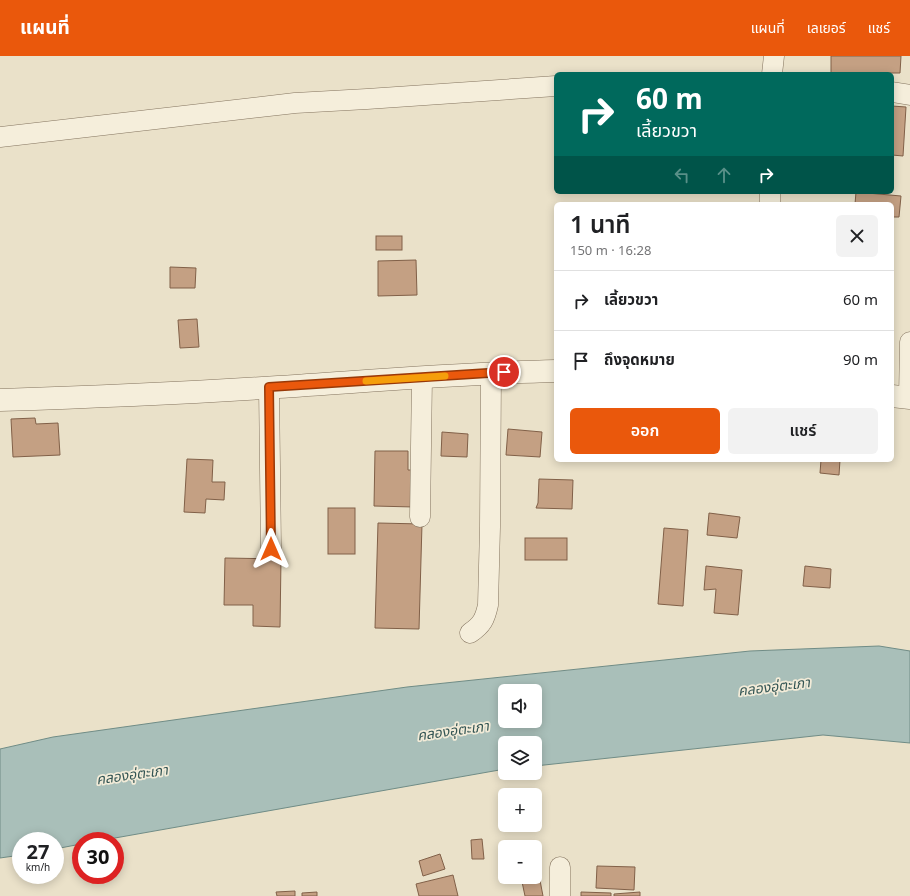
<!DOCTYPE html>
<html lang="th">
<meta charset="utf-8">
<style>
body{margin:0;font-family:Georgia,"Noto Sans Thai",serif;background:#f2f2f2;color:#202124;height:100vh;display:flex;flex-direction:column;font-size:15px;white-space:nowrap}
*{box-sizing:border-box;margin:0}
p{font-size:13px;color:#757577}
.icon{flex:none;width:22px;height:22px;fill:none;stroke:currentColor;stroke-width:2;stroke-linecap:round;stroke-linejoin:round}
.map{position:relative;flex:1;overflow:hidden}
.panel{position:absolute;left:554px;top:146px;width:340px;height:260px;display:flex;flex-direction:column;background:#fff;border-radius:6px;box-shadow:0 2px 10px #0003}
.panel>*{flex:none}
.guide{position:absolute;left:554px;top:16px;width:340px;height:122px;border-radius:6px;box-shadow:0 2px 10px #0003;background:#00695c;color:#fff;overflow:hidden}
.buttons{position:absolute;left:498px;top:628px;display:grid;gap:8px}
.buttons a{display:grid;place-items:center;width:44px;height:44px;border-radius:6px;background:#fff;box-shadow:0 2px 10px #0003;font-size:20px}
.speed{position:absolute;left:12px;top:776px;display:flex;gap:8px;font-size:20px;font-weight:700;text-align:center}
.speed>*{display:grid;place-content:center;width:52px;height:52px;border-radius:50%;background:#fff;box-shadow:0 2px 10px #0003;line-height:1}
.speed small{font-size:10px;font-weight:400}
.speed .limit{border:6px solid #d22;background:#fff;color:#111}
.pin{position:absolute;display:grid;place-items:center;width:34px;height:34px;color:#fff;margin:-17px;border:2px solid #fff;border-radius:50%;box-shadow:0 1px 4px #0007}
.me{position:absolute;width:44px;margin:-22px;rotate:0deg;stroke-linejoin:round;filter:drop-shadow(0 0 3px #0008)}
.turn{display:flex;align-items:center;gap:14px;height:84px;padding:0 16px;font-size:18px}
.turn .icon{width:52px;height:52px;stroke-width:2.5}
.turn b{display:block;font-size:28px;line-height:34px}
.lanes{display:flex;align-items:center;height:38px;padding:0 16px;background:#0003;justify-content:center;gap:20px;direction:ltr}
.lanes .off{opacity:.35}
.round{display:grid;place-items:center;flex:none;width:42px;height:42px;border-radius:6px;background:#f2f2f2}
.overview{display:flex;align-items:center;justify-content:space-between;height:68px;padding:0 16px}
h1{font-size:24px;font-weight:600;line-height:30px}
.primary-button{display:flex;gap:8px;margin-top:auto;padding:8px 16px}
.primary-button a{flex:1;height:46px;border-radius:6px;background:#ea580c;color:#fff;font-size:16px;font-weight:600;line-height:46px;text-align:center}
.primary-button a+a{background:#f2f2f2;color:#202124}
ul{padding:0;list-style:none}
li{display:flex;align-items:center;gap:12px;height:60px;padding:0 16px;border-top:1px solid #e0e0e0}
li div{flex:1}
li b{display:block;font-size:15px}
li em{font-style:normal}
header{display:flex;align-items:center;gap:24px;box-sizing:border-box;height:56px;padding:0 20px;background:#ea580c;color:#fff}
header strong{font-size:19px}
nav{display:flex;gap:22px;margin-inline-start:auto;font-size:14px}
.map>svg:first-child{display:block}
</style>
<header>
<strong>แผนที่</strong>
<nav><a>แผนที่</a><a>เลเยอร์</a><a>แชร์</a></nav>
</header>
<div class="map">
<svg width="910" height="840" viewBox="0 0 910 840">
<rect width="100%" height="100%" fill="#eae1c9"/>
<path fill="#a9bfb9" stroke="#708c86" fill-rule="evenodd" d="M879,590L910,595V687L823,679L535,710V687H505V713L98,785H81V788L55,793V785H21V799L0,802V693L53,681L407,631L750,595ZM505,635H535V665H505Z"/>
<g fill="#c4a083" stroke="#816048">
<polygon points="831,0 901,0 900,17 831,17"/>
<polygon points="892,50 906,51 903,100 892,99"/>
<polygon points="856,136 901,140 899,161 892,161 892,148 855,148"/>
<rect x="376" y="180" width="26" height="14"/>
<polygon points="416,204 417,239 378,240 378,205"/>
<polygon points="170,211 196,212 195,232 170,232"/>
<polygon points="197,263 199,291 180,292 178,264"/>
<polygon points="35,362 36,368 58,367 60,399 13,401 11,363"/>
<polygon points="508,373 542,376 540,401 506,399"/>
<polygon points="442,376 468,378 467,401 441,400"/>
<polygon points="375,395 408,395 408,414 415,414 414,451 374,450"/>
<polygon points="187,403 213,404 212,426 225,426 224,444 206,443 205,457 184,456"/>
<polygon points="821,404 840,404 839,419 820,417"/>
<polygon points="539,423 573,424 572,453 536,452 538,447"/>
<rect x="328" y="452" width="27" height="46"/>
<polygon points="709,457 740,461 737,482 707,479"/>
<polygon points="378,467 422,468 419,573 375,572"/>
<polygon points="664,472 688,474 683,550 658,548"/>
<rect x="525" y="482" width="42" height="22"/>
<polygon points="225,502 281,503 280,571 253,570 253,549 224,549"/>
<polygon points="706,510 742,514 738,559 714,557 716,533 704,534"/>
<polygon points="805,510 831,513 830,532 803,530"/>
<polygon points="482,783 484,803 472,803 471,784"/>
<polygon points="440,798 445,813 423,820 419,805"/>
<polygon points="597,810 635,811 634,834 596,832"/>
<polygon points="535,814 538,814 543,840 525,840 521,821 535,821"/>
<polygon points="453,819 458,840 419,840 416,828"/>
<polygon points="295,835 295,840 277,840 276,836"/>
<polygon points="317,836 317,840 302,840 302,837"/>
<polygon points="581,836 611,837 611,840 581,840"/>
<polygon points="640,836 640,840 614,840 614,838"/>
</g>
<g fill="none" stroke-linecap="round" stroke-linejoin="round">
<defs>
<g id="minor">
<polyline points="772,18 774,0"/>
<polyline points="892,36 910,39"/>
<polyline points="0,81 295,47 367,43 556,30"/>
<polyline points="770,148 770,136"/>
<polyline points="269,331 271,493"/>
<polyline points="909,342 910,286"/>
<polyline points="420,461 422,321"/>
<path d="M470,577C482,569 485,563 488,549L490,471L491,317"/>
<polyline points="560,811 560,840"/>
</g>
<g id="tertiary">
<polyline points="892,340 910,342"/>
<path d="M0,344C93,341 185,337 278,331C371,325 463,317 556,315"/>
</g>
</defs>
<use href="#minor" stroke="#84745f" stroke-width="21"/>
<use href="#tertiary" stroke="#84745f" stroke-width="23"/>
<use href="#minor" stroke="#f5eedb" stroke-width="20"/>
<use href="#tertiary" stroke="#f5eedb" stroke-width="22"/>
</g>
<g fill="none" stroke-linecap="round" stroke-linejoin="round">
<defs>
<polyline id="route" points="271,493 269,331 504,316"/>
</defs>
<use href="#route" stroke="#983908" stroke-width="10"/>
<use href="#route" stroke="#ea580c" stroke-width="7"/>
<polyline stroke="#f59e0b" stroke-width="7" points="366,325 445,320"/>
</g>
<g text-anchor="middle" dominant-baseline="central" stroke-width="3.5" stroke-linejoin="round" paint-order="stroke">
<g font-size="14" font-style="italic" fill="#325453" stroke="#f2ebd8">
<text transform="translate(774 631) rotate(-7)">คลองอุ่ตะเภา</text>
<text transform="translate(453 675) rotate(-8)">คลองอุ่ตะเภา</text>
<text transform="translate(132 719) rotate(-8)">คลองอุ่ตะเภา</text>
</g>
</g>
</svg>
<div class="buttons">
<a><svg class="icon" aria-label="sound" viewBox="0 0 24 24"><path d="M4 9h4l5-4v14l-5-4H4zM17 9q2 3 0 6"/></svg></a>
<a><svg class="icon" aria-label="layers" viewBox="0 0 24 24"><path d="M12 4l9 5-9 5-9-5zM3 14l9 5 9-5"/></svg></a>
<a>+</a>
<a>−</a>
</div>
<div class="speed"><div>27<small>km/h</small></div><div class="limit">30</div></div>
<div class="pin" style="left:504px;top:316px;background:#d93025"><svg class="icon" aria-label="arrive" viewBox="0 0 24 24"><path d="M6 21V4h12l-3 4 3 4H6"/></svg></div>
<svg class="me" style="left:271px;top:493px" viewBox="-20 -20 40 40"><path d="M0-17L14 15 0 8-14 15z" fill="#ea580c" stroke="#fff" stroke-width="4"/></svg>
<div class="guide">
<div class="turn"><svg class="icon" aria-label="right" viewBox="0 0 24 24"><path d="M7 20v-9h11M14 6l5 5-5 5"/></svg><div><b>60 m</b>เลี้ยวขวา</div></div>
<div class="lanes"><svg class="icon off" aria-label="left" viewBox="0 0 24 24"><path d="M17 20v-9H6M10 6l-5 5 5 5"/></svg><svg class="icon off" aria-label="ahead" viewBox="0 0 24 24"><path d="M12 20V5M6 11l6-6 6 6"/></svg><svg class="icon" aria-label="right" viewBox="0 0 24 24"><path d="M7 20v-9h11M14 6l5 5-5 5"/></svg></div>
</div>
<section class="panel">
<div class="overview"><div><h1>1 นาที</h1><p>150 m · 16:28</p></div><a class="round"><svg class="icon" aria-label="close" viewBox="0 0 24 24"><path d="M6 6l12 12M18 6L6 18"/></svg></a></div>
<ul>
<li><svg class="icon" aria-label="right" viewBox="0 0 24 24"><path d="M7 20v-9h11M14 6l5 5-5 5"/></svg><div><b>เลี้ยวขวา</b></div><em>60 m</em></li>
<li><svg class="icon" aria-label="arrive" viewBox="0 0 24 24"><path d="M6 21V4h12l-3 4 3 4H6"/></svg><div><b>ถึงจุดหมาย</b></div><em>90 m</em></li>
</ul>
<div class="primary-button"><a>ออก</a><a>แชร์</a></div>
</section>
</div>
